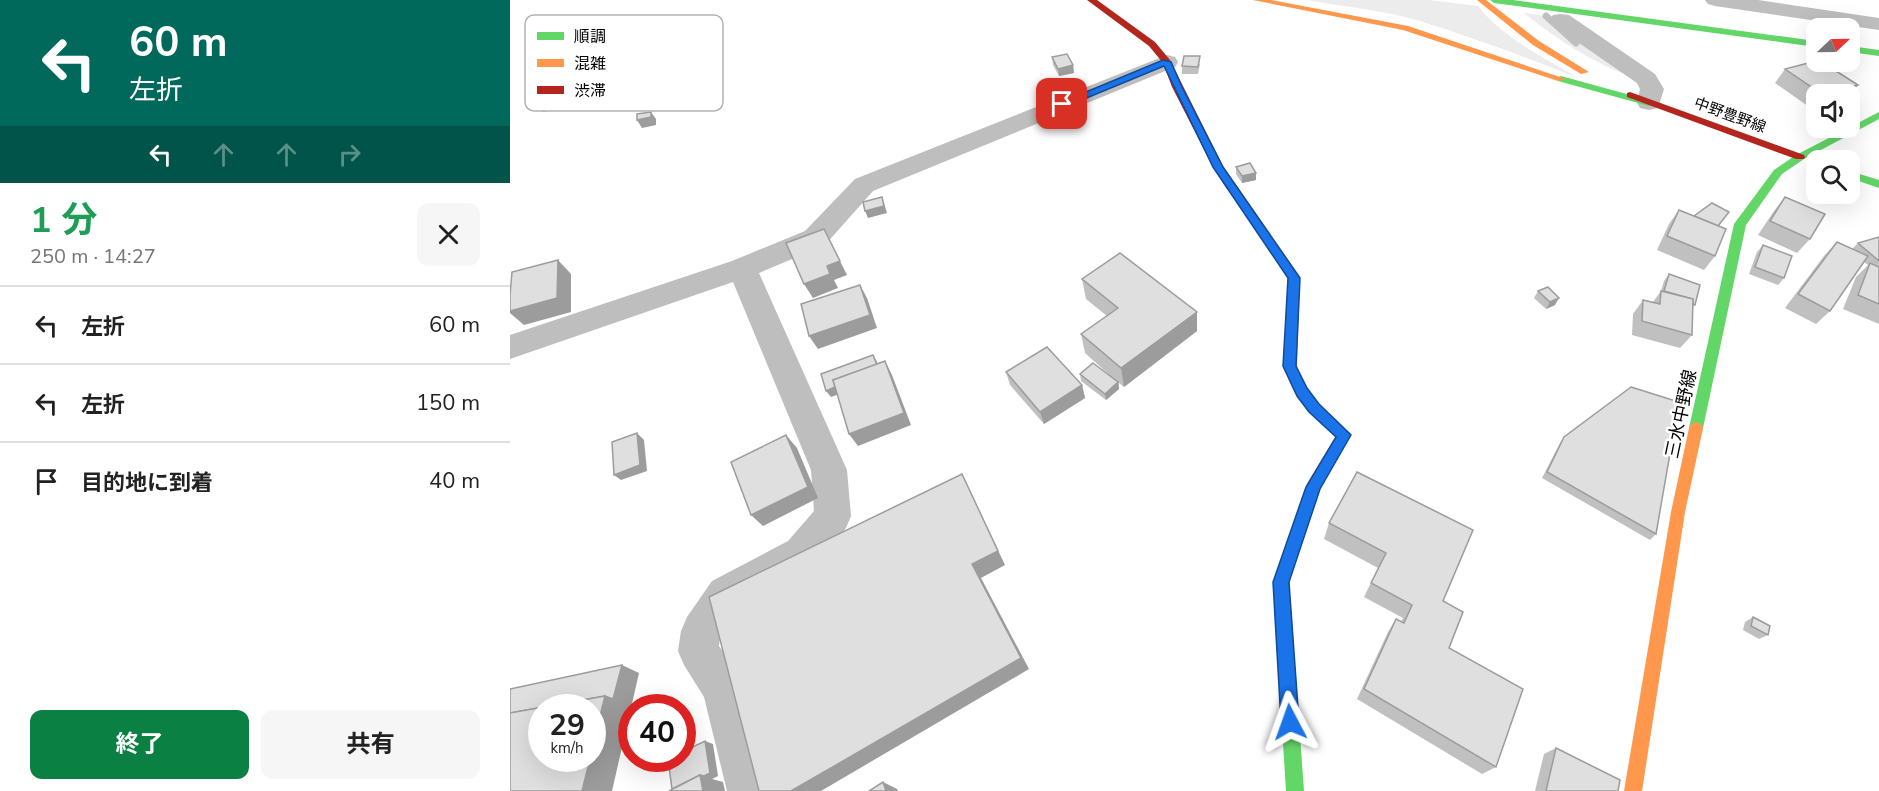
<!DOCTYPE html>
<html lang="ja">
<meta charset="utf-8">
<style>
body{margin:0;font-family:"Nunito Sans","Noto Sans JP",sans-serif;background:#f6f6f6;color:#222;height:100vh;display:flex;flex-direction:column;font-size:22px;white-space:nowrap}
*{box-sizing:border-box;margin:0}
p{font-size:20px;color:#767676}
.icon{flex:none;width:33px;height:33px;fill:none;stroke:currentColor;stroke-width:2;stroke-linecap:round;stroke-linejoin:round}
.map{position:relative;flex:1;overflow:hidden}
.details{display:flex;flex-direction:column;background:#fff;width:510px}
.details>*{flex:none}
.top-card{background:#00695c;color:#fff;overflow:hidden}
.needle{width:39px;rotate:68deg}
.fabs{position:absolute;left:1296px;top:18px;display:grid;gap:12px}
.fabs a{display:grid;place-items:center;width:54px;height:54px;border-radius:12px;background:#fff;box-shadow:0 6px 24px #0002;font-size:30px}
.speed{position:absolute;left:18px;top:694px;display:flex;gap:12px;font-size:30px;font-weight:700;text-align:center}
.speed>*{display:grid;place-content:center;width:78px;height:78px;border-radius:50%;background:#fff;box-shadow:0 6px 24px #0002;line-height:1}
.speed small{font-size:15px;font-weight:400}
.speed .limit{border:9px solid #d22;background:#fff;color:#111}
.pin{position:absolute;display:grid;place-items:center;width:51px;height:51px;color:#fff;margin:-26px;border-radius:12px;box-shadow:0 3px 9px #0006}
.me{position:absolute;width:66px;margin:-33px;rotate:356deg;stroke-linejoin:round;filter:drop-shadow(0 0 4px #0008)}
.turn{display:flex;align-items:center;gap:21px;height:126px;padding:0 30px;font-size:27px}
.turn .icon{width:78px;height:78px;stroke-width:2.5}
.turn b{display:block;font-size:42px;line-height:51px}
.lanes{display:flex;align-items:center;height:57px;padding:0 30px;background:#0003;justify-content:center;gap:30px;direction:ltr}
.lanes .off{opacity:.35}
.round{display:grid;place-items:center;flex:none;width:63px;height:63px;border-radius:12px;background:#f6f6f6}
.headline{display:flex;align-items:center;justify-content:space-between;height:102px;padding:0 30px}
h1{font-size:36px;font-weight:700;line-height:45px;color:#1e9e55}
.primary-button{display:flex;gap:12px;margin-top:auto;padding:12px 30px}
.primary-button a{flex:1;height:69px;border-radius:12px;background:#0b8043;color:#fff;font-size:24px;font-weight:700;line-height:69px;text-align:center}
.primary-button a+a{background:#f6f6f6;color:#222}
ul{padding:0;list-style:none}
li{display:flex;align-items:center;gap:18px;height:78px;padding:0 30px;border-top:2px solid #e0e0e0}
li div{flex:1}
li b{display:block;font-size:22px}
li em{font-style:normal}
main{display:flex;flex:1;min-height:0}
.map>svg:first-child{display:block}
</style>
<main>
<section class="details">
<div class="top-card">
<div class="turn"><svg class="icon" aria-label="left" viewBox="0 0 24 24"><path d="M17 20v-9H6M10 6l-5 5 5 5"/></svg><div><b>60 m</b>左折</div></div>
<div class="lanes"><svg class="icon" aria-label="left" viewBox="0 0 24 24"><path d="M17 20v-9H6M10 6l-5 5 5 5"/></svg><svg class="icon off" aria-label="ahead" viewBox="0 0 24 24"><path d="M12 20V5M6 11l6-6 6 6"/></svg><svg class="icon off" aria-label="ahead" viewBox="0 0 24 24"><path d="M12 20V5M6 11l6-6 6 6"/></svg><svg class="icon off" aria-label="right" viewBox="0 0 24 24"><path d="M7 20v-9h11M14 6l5 5-5 5"/></svg></div>
</div>
<div class="headline"><div><h1>1 分</h1><p>250 m · 14:27</p></div><a class="round"><svg class="icon" aria-label="close" viewBox="0 0 24 24"><path d="M6 6l12 12M18 6L6 18"/></svg></a></div>
<ul>
<li><svg class="icon" aria-label="left" viewBox="0 0 24 24"><path d="M17 20v-9H6M10 6l-5 5 5 5"/></svg><div><b>左折</b></div><em>60 m</em></li>
<li><svg class="icon" aria-label="left" viewBox="0 0 24 24"><path d="M17 20v-9H6M10 6l-5 5 5 5"/></svg><div><b>左折</b></div><em>150 m</em></li>
<li><svg class="icon" aria-label="arrive" viewBox="0 0 24 24"><path d="M6 21V4h12l-3 4 3 4H6"/></svg><div><b>目的地に到着</b></div><em>40 m</em></li>
</ul>
<div class="primary-button"><a>終了</a><a>共有</a></div>
</section>
<div class="map">
<svg width="1369" height="791" viewBox="0 0 1369 791">
<rect width="100%" height="100%" fill="#fff"/>
<g fill="#ececec">
<path d="M797,0H919L968,6C994,39 1035,58 1070,79C1018,58 964,38 910,21C873,10 834,7 797,0Z"/>
<path d="M1014,13L1043,17L1122,77C1081,62 1048,40 1014,13Z"/>
</g>
<g fill="none" stroke-linecap="round" stroke-linejoin="round">
<polyline stroke="#bfbfbf" stroke-width="7" points="1036,16 1066,43"/>
<g fill="#bebebe" fill-rule="evenodd">
<polygon points="1195,0 1248,0 1369,18 1369,30 1205,6 1198,4"/>
<polygon points="1051,14 1059,15 1145,74 1154,89 1148,108 1139,110 1130,108 1127,103 1130,89 1127,83 1043,25 1040,20 1043,15"/>
<polygon points="657,55 665,57 668,62 665,67 363,191 315,245 249,273 337,470 341,516 336,528 304,567 230,607 210,637 209,646 228,673 234,688 263,791 217,791 194,697 174,665 168,651 171,631 177,617 202,581 278,541 304,511 301,470 223,282 0,359 0,335 222,261 295,231 345,179"/>
</g>
<g fill="#63d668" fill-rule="evenodd">
<polygon points="980,0 1003,0 1306,41 1306,47 984,3"/>
<polygon points="1340,46 1369,50 1369,56 1340,52"/>
<polygon points="1051,76 1142,101 1144,103 1139,106 1048,81 1048,77"/>
<polygon points="1369,112 1369,119 1294,159 1272,174 1236,225 1193,428 1191,432 1186,434 1181,432 1179,428 1224,224 1264,170 1286,155"/>
<polygon points="1340,171 1369,180 1369,188 1340,178"/>
<polygon points="797,497 802,499 804,504 779,582 794,791 776,791 763,582 790,504 792,499"/>
</g>
<g fill="#ff974d" fill-rule="evenodd">
<polygon points="743,0 761,0 898,26 1056,79 1048,81 893,30"/>
<polygon points="967,0 976,0 1029,41 1079,72 1071,74 1023,45"/>
<polygon points="721,182 725,183 790,277 787,366 797,389 809,404 841,435 810,489 802,509 797,511 792,509 790,504 798,482 826,436 799,412 787,396 773,366 778,277 716,186"/>
<polygon points="1186,422 1191,424 1193,428 1175,512 1132,791 1114,791 1161,512 1179,428 1181,424"/>
</g>
<g fill="#b3261e" fill-rule="evenodd">
<polygon points="577,0 587,0 645,42 660,60 713,166 726,186 725,189 717,189 703,167 662,87 653,63 639,46"/>
<polygon points="1120,92 1294,155 1295,157 1294,159 1286,159 1117,97 1117,93"/>
</g>
</g>
<g fill="#c0c0c0">
<polygon points="542,57 563,65 564,73 549,76 543,65"/>
<polygon points="690,64 688,74 672,74 672,66"/>
<polygon points="1275,69 1348,85 1340,95 1340,94 1306,94 1306,108 1302,109 1265,83"/>
<polygon points="726,167 746,173 746,180 732,183 726,174"/>
<polygon points="1275,197 1300,239 1287,253 1248,235 1264,211"/>
<polygon points="1169,210 1208,226 1205,256 1194,270 1147,250 1159,224"/>
<polygon points="1369,237 1369,324 1333,309 1346,277 1358,265 1354,262 1320,311 1306,324 1275,308 1314,256 1327,242 1342,249 1348,243"/>
<polygon points="1253,245 1274,278 1268,285 1239,274 1247,252"/>
<polygon points="1159,274 1185,305 1183,307 1182,335 1170,348 1122,335 1123,314 1133,300 1143,302 1151,291 1154,281"/>
<polygon points="572,279 687,312 687,331 614,387 609,383 609,389 596,400 571,381 570,374 604,379 575,353 571,334 597,316 576,299"/>
<polygon points="1028,291 1045,305 1036,309 1024,298"/>
<polygon points="496,372 572,385 575,398 534,424 500,385"/>
<polygon points="1054,437 1146,534 1140,540 1032,478 1050,443"/>
<polygon points="847,472 933,601 939,648 986,767 972,774 847,699 878,632 886,619 891,622 893,618 854,597 868,568 814,539 819,523"/>
<polygon points="1243,617 1258,635 1249,639 1233,630 1235,622"/>
<polygon points="1046,748 1108,791 1025,791 1034,754"/>
</g>
<g fill="#9c9c9c">
<polygon points="72,42 77,49 76,55 59,58 53,51"/>
<polygon points="563,65 564,73 549,76 548,69"/>
<polygon points="1348,85 1340,95 1340,94 1314,94"/>
<polygon points="39,93 45,100 43,110 33,112 27,104"/>
<polygon points="1306,103 1306,108 1302,109"/>
<polygon points="141,112 146,119 146,125 132,128 127,120"/>
<polygon points="746,173 746,180 732,183 732,176"/>
<polygon points="372,197 377,213 358,218 355,211"/>
<polygon points="314,229 337,275 324,280 328,288 303,298 294,284 317,266"/>
<polygon points="48,260 61,274 61,312 14,325 0,313 0,311"/>
<polygon points="350,285 357,298 367,328 308,349 299,336"/>
<polygon points="1049,298 1045,305 1036,309 1040,302"/>
<polygon points="687,312 687,331 614,387 611,368"/>
<polygon points="363,355 367,362 373,378 321,397 316,391"/>
<polygon points="375,361 382,375 401,425 348,446 339,434"/>
<polygon points="608,382 609,389 596,400 595,394"/>
<polygon points="572,385 575,398 534,424 530,412"/>
<polygon points="127,433 134,440 137,471 111,480 104,475"/>
<polygon points="276,435 287,448 308,498 253,526 241,515"/>
<polygon points="452,474 495,565 471,578 519,669 311,791 281,791 462,564"/>
<polygon points="112,665 129,673 102,791 72,791 80,759 82,759 82,748 95,696"/>
<polygon points="195,741 203,744 208,776 202,779 213,782 215,791 193,791 190,775"/>
<polygon points="373,782 387,789 388,791 376,791"/>
</g>
<g fill="#dfdfdf" stroke="#9c9c9c" stroke-width="1.5">
<polygon points="557,54 563,65 548,69 542,57"/>
<polygon points="674,56 690,56 688,67 672,66"/>
<polygon points="1306,61 1306,62 1312,62 1348,85 1312,94 1275,69"/>
<polygon points="141,112 141,117 127,120 127,114"/>
<polygon points="740,163 746,173 732,176 726,167"/>
<polygon points="372,197 374,206 355,211 353,202"/>
<polygon points="1275,197 1315,214 1300,239 1260,221"/>
<polygon points="1202,203 1219,212 1208,226 1184,216"/>
<polygon points="1169,210 1216,229 1205,256 1157,236"/>
<polygon points="314,229 330,261 317,266 320,274 294,284 276,243"/>
<polygon points="1369,237 1369,261 1348,243"/>
<polygon points="1327,242 1358,256 1320,311 1288,294"/>
<polygon points="1253,245 1282,256 1274,278 1245,267"/>
<polygon points="610,253 687,312 611,368 571,334 608,308 572,279"/>
<polygon points="48,260 47,298 0,311 0,295 2,272"/>
<polygon points="1360,263 1369,267 1369,304 1348,295"/>
<polygon points="1159,274 1190,285 1185,305 1183,304 1183,299 1154,291"/>
<polygon points="350,285 360,315 299,336 291,304"/>
<polygon points="1038,287 1049,298 1040,302 1028,291"/>
<polygon points="1151,291 1183,299 1182,335 1132,321 1133,300 1150,304"/>
<polygon points="537,347 572,385 530,412 496,372"/>
<polygon points="363,355 367,365 323,380 325,387 316,391 311,374"/>
<polygon points="375,361 394,413 339,434 323,380"/>
<polygon points="583,363 608,382 595,394 570,374"/>
<polygon points="1121,387 1169,402 1146,534 1037,472 1054,437"/>
<polygon points="127,433 130,465 104,475 102,442"/>
<polygon points="276,435 298,487 241,515 221,462"/>
<polygon points="847,472 963,530 933,601 953,612 939,648 1013,689 986,767 854,689 886,619 894,623 902,605 861,583 876,553 819,523"/>
<polygon points="452,474 488,551 462,564 511,658 281,791 249,791 199,597"/>
<polygon points="1243,617 1260,626 1258,635 1241,626"/>
<polygon points="112,665 103,699 95,696 0,713 0,689"/>
<polygon points="95,696 82,748 82,708 32,708 32,759 80,759 72,791 0,791 0,713"/>
<polygon points="195,741 200,773 194,776 190,775 162,789 158,759 172,759 172,752"/>
<polygon points="1046,748 1110,780 1108,791 1036,791"/>
<polygon points="190,775 193,791 159,791"/>
<polygon points="373,782 376,791 359,791"/>
</g>
<polygon fill="#1a73e8" stroke="#114b97" stroke-width="1.5" points="653,60 661,62 672,87 713,167 790,278 786,366 797,388 809,404 841,435 810,489 779,582 789,722 786,728 780,730 774,728 771,722 763,582 796,487 826,437 799,412 787,396 773,366 778,278 703,167 654,66 555,107 547,104"/>
<g text-anchor="middle" dominant-baseline="central" stroke-width="5" stroke-linejoin="round" paint-order="stroke">
<g font-size="15" fill="#000" stroke="#fff">
<text transform="translate(1220 115) rotate(20)">中野豊野線</text>
</g>
<g font-size="18" fill="#000" stroke="#fff">
<text transform="translate(1171 414) rotate(-78)">三水中野線</text>
</g>
</g>
<rect x="15" y="15" width="198" height="96" rx="9" fill="#fff" stroke="#b2b2b2" stroke-width="1.5"/>
<rect x="27" y="32" width="27" height="8" fill="#63d668"/>
<rect x="27" y="59" width="27" height="8" fill="#ff974d"/>
<rect x="27" y="86" width="27" height="8" fill="#b3261e"/>
<g font-size="16" fill="#000">
<text x="64" y="42">順調</text>
<text x="64" y="69">混雑</text>
<text x="64" y="96">渋滞</text>
</g>
</svg>
<div class="fabs">
<a><svg class="needle" viewBox="-14 -14 28 28"><path d="M0-13l5 13h-10z" fill="#e53935"/><path d="M0 13l5-13h-10z" fill="#767676"/></svg></a>
<a><svg class="icon" aria-label="sound" viewBox="0 0 24 24"><path d="M4 9h4l5-4v14l-5-4H4zM17 9q2 3 0 6"/></svg></a>
<a><svg class="icon" aria-label="search" viewBox="0 0 24 24"><circle cx="10" cy="10" r="6"/><path d="M15 15l6 6"/></svg></a>
</div>
<div class="speed"><div>29<small>km/h</small></div><div class="limit">40</div></div>
<div class="pin" style="left:552px;top:104px;background:#d93025"><svg class="icon" aria-label="arrive" viewBox="0 0 24 24"><path d="M6 21V4h12l-3 4 3 4H6"/></svg></div>
<svg class="me" style="left:780px;top:722px" viewBox="-20 -20 40 40"><path d="M0-17L14 15 0 8-14 15z" fill="#1a73e8" stroke="#fff" stroke-width="4"/></svg>
</div>
</main>
